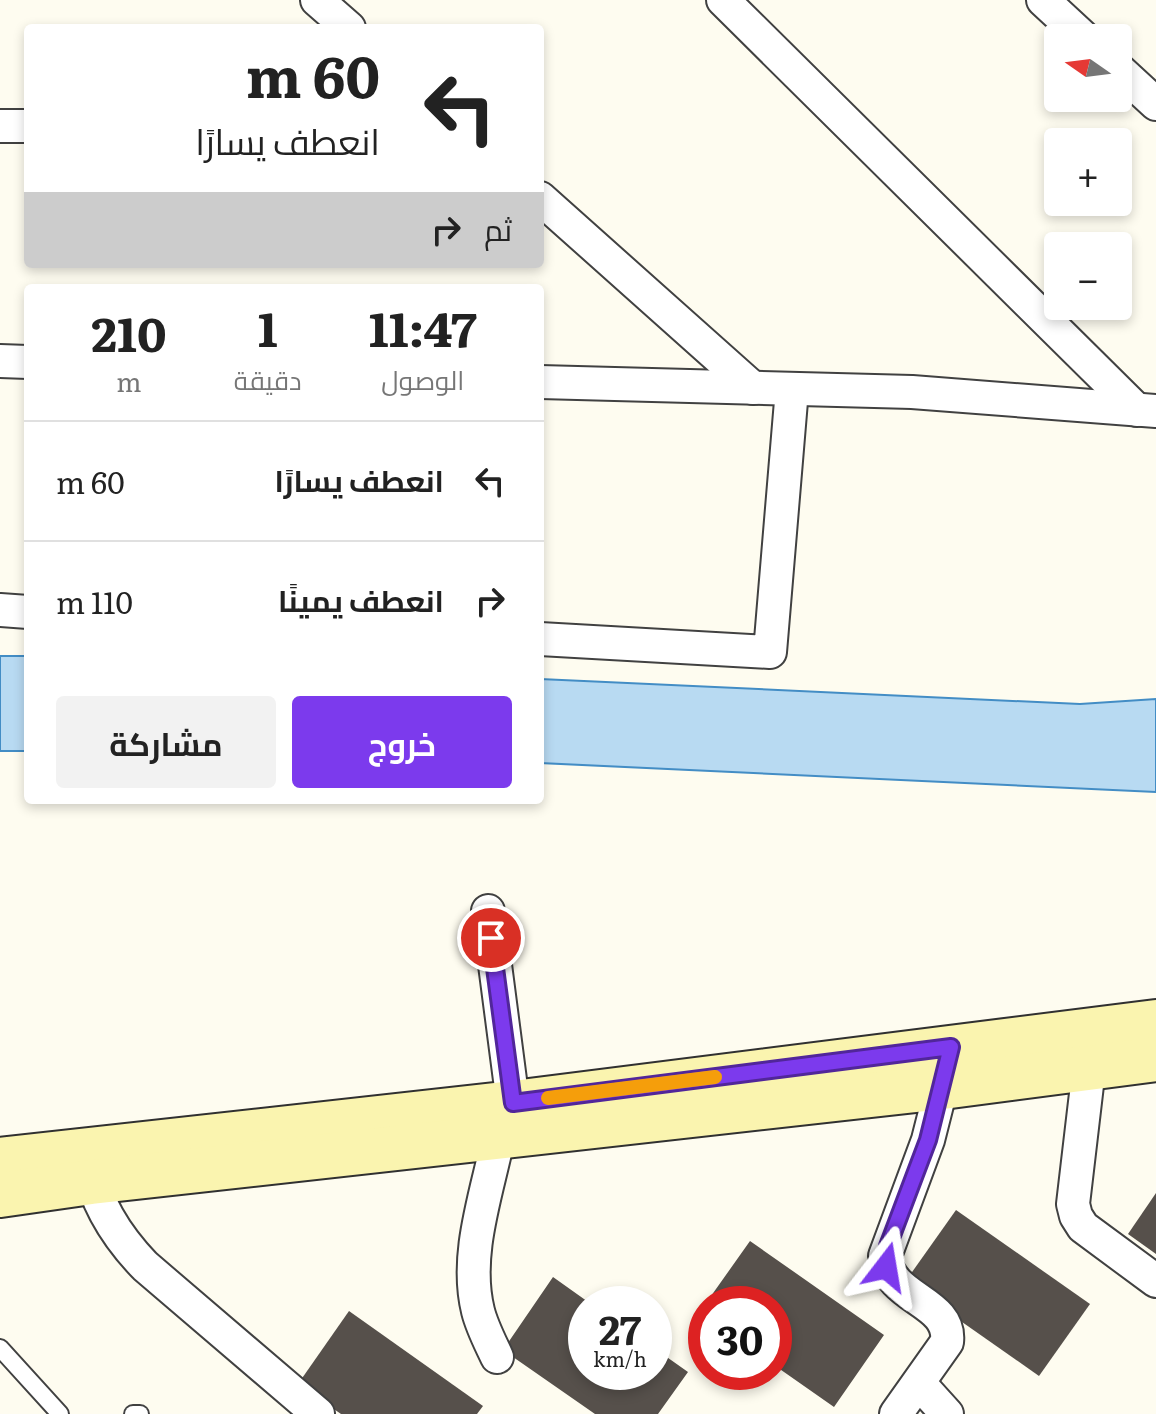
<!DOCTYPE html>
<html lang="ar">
<meta charset="utf-8">
<style>
body{margin:0;font-family:Literata,Cairo,serif;background:#f2f2f2;color:#222;direction:rtl;height:100vh;display:flex;flex-direction:column;font-size:30px;white-space:nowrap}
*{box-sizing:border-box;margin:0}
p{font-size:26px;color:#767676}
.icon{flex:none;width:44px;height:44px;fill:none;stroke:currentColor;stroke-width:2;stroke-linecap:round;stroke-linejoin:round}
.map{position:relative;flex:1;overflow:hidden;direction:ltr}
.details{position:absolute;left:24px;top:284px;width:520px;height:520px;display:flex;flex-direction:column;background:#fff;border-radius:8px;box-shadow:0 4px 12px #0003;direction:rtl}
.details>*{flex:none}
.hud{position:absolute;left:24px;top:24px;width:520px;height:244px;border-radius:8px;box-shadow:0 4px 12px #0003;direction:rtl;background:#fff;color:#222;overflow:hidden}
.needle{width:52px;rotate:284deg}
.buttons{position:absolute;left:1044px;top:24px;display:grid;gap:16px}
.buttons a{display:grid;place-items:center;width:88px;height:88px;border-radius:8px;background:#fff;box-shadow:0 4px 12px #0003;font-size:40px}
.speed{position:absolute;left:568px;top:1286px;display:flex;gap:16px;font-size:40px;font-weight:700;text-align:center}
.speed>*{display:grid;place-content:center;width:104px;height:104px;border-radius:50%;background:#fff;box-shadow:0 4px 12px #0003;line-height:1}
.speed small{font-size:20px;font-weight:400}
.speed .limit{border:12px solid #d22;background:#fff;color:#111}
.pin{position:absolute;display:grid;place-items:center;width:68px;height:68px;color:#fff;margin:-34px;border:4px solid #fff;border-radius:50%;box-shadow:0 2px 8px #0007}
.me{position:absolute;width:88px;margin:-44px;rotate:14deg;stroke-linejoin:round;filter:drop-shadow(0 0 6px #0008)}
.turn{display:flex;align-items:center;gap:28px;height:168px;padding:0 32px;font-size:36px}
.turn .icon{width:104px;height:104px;stroke-width:2.5}
.turn b{display:block;font-size:56px;line-height:68px}
.then{display:flex;align-items:center;height:76px;padding:0 32px;background:#0003;gap:16px;font-size:30px}
.eta{display:flex;justify-content:space-evenly;align-items:center;height:136px;text-align:center}
.eta b{font-size:48px;font-weight:700;line-height:56px}
.action{display:flex;gap:16px;margin-top:auto;padding:16px 32px}
.action a{flex:1;height:92px;border-radius:8px;background:#7c3aed;color:#fff;font-size:32px;font-weight:700;line-height:92px;text-align:center}
.action a+a{background:#f2f2f2;color:#222}
ul{padding:0;list-style:none}
li{display:flex;align-items:center;gap:24px;height:120px;padding:0 32px;border-top:2px solid #e0e0e0}
li div{flex:1}
li b{display:block;font-size:30px}
li em{font-style:normal}
.map>svg:first-child{display:block}
</style>
<div class="map">
<svg width="1156" height="1414" viewBox="0 0 1156 1414">
<rect width="100%" height="100%" fill="#fefcf0"/>
<g fill="#b8daf2" stroke="#438dc5" stroke-width="2">
<rect x="0" y="656" width="28" height="95"/>
<polygon points="540,679 1080,704 1156,699 1156,792 540,763"/>
</g>
<g fill="#56504b">
<polygon points="1156,1193 1156,1254 1128,1234"/>
<polygon points="956,1210 1090,1304 1039,1376 905,1282"/>
<polygon points="750,1241 884,1335 834,1407 774,1365 774,1304 706,1304 706,1318 699,1313"/>
<polygon points="553,1277 591,1304 586,1304 586,1372 654,1372 654,1348 688,1372 658,1414 595,1414 503,1350"/>
<polygon points="349,1311 483,1406 477,1414 341,1414 298,1384"/>
</g>
<g fill="none" stroke-linecap="round" stroke-linejoin="round">
<defs>
<g id="lane">
<polyline points="0,1348 60,1414"/>
<polyline points="133,1414 140,1414"/>
</g>
<g id="street">
<polyline points="317,0 349,28"/>
<polyline points="723,0 1137,410"/>
<polyline points="1043,0 1084,38"/>
<polyline points="1118,69 1156,104"/>
<polyline points="0,126 28,126"/>
<polyline points="540,198 753,388"/>
<polyline points="0,361 28,362"/>
<polyline points="540,382 912,392 1156,411"/>
<polyline points="0,610 28,612"/>
<polyline points="540,639 770,652 792,389"/>
<polyline points="488,911 513,1103"/>
<polyline points="1089,1068 1073,1204 1076,1216 1083,1227 1156,1281"/>
<path d="M88,1164C96,1205 117,1237 145,1266L318,1414"/>
<path d="M497,1357C490,1342 482,1327 478,1311C464,1255 487,1193 498,1139"/>
<polyline points="919,1383 947,1414"/>
<path d="M896,1414L947,1342C952,1300 888,1300 885,1256L928,1140L946,1069"/>
</g>
<g id="secondary">
<polyline points="0,1160 513,1103 1156,1022"/>
<polyline points="0,1195 91,1182 943,1087 1156,1059"/>
</g>
</defs>
<use href="#lane" stroke="#414141" stroke-width="20"/>
<use href="#street" stroke="#414141" stroke-width="36"/>
<use href="#secondary" stroke="#303030" stroke-width="48"/>
<use href="#lane" stroke="#fff" stroke-width="16"/>
<use href="#street" stroke="#fff" stroke-width="32"/>
<use href="#secondary" stroke="#faf4af" stroke-width="44"/>
</g>
<g fill="none" stroke-linecap="round" stroke-linejoin="round">
<defs>
<polyline id="route" points="491,938 513,1103 951,1047 928,1140 888,1246 886,1267"/>
</defs>
<use href="#route" stroke="#51269a" stroke-width="20"/>
<use href="#route" stroke="#7c3aed" stroke-width="14"/>
<polyline stroke="#f59e0b" stroke-width="14" points="548,1098 715,1077"/>
</g>
</svg>
<div class="buttons">
<a><svg class="needle" viewBox="-14 -14 28 28"><path d="M0-13l5 13h-10z" fill="#e53935"/><path d="M0 13l5-13h-10z" fill="#767676"/></svg></a>
<a>+</a>
<a>−</a>
</div>
<div class="speed"><div>27<small>km/h</small></div><div class="limit">30</div></div>
<div class="pin" style="left:491px;top:938px;background:#d93025"><svg class="icon" aria-label="arrive" viewBox="0 0 24 24"><path d="M6 21V4h12l-3 4 3 4H6"/></svg></div>
<svg class="me" style="left:886px;top:1267px" viewBox="-20 -20 40 40"><path d="M0-17L14 15 0 8-14 15z" fill="#7c3aed" stroke="#fff" stroke-width="4"/></svg>
<div class="hud">
<div class="turn"><svg class="icon" aria-label="left" viewBox="0 0 24 24"><path d="M17 20v-9H6M10 6l-5 5 5 5"/></svg><div><b>60 m</b>انعطف يسارًا</div></div>
<div class="then">ثم<svg class="icon" aria-label="right" viewBox="0 0 24 24"><path d="M7 20v-9h11M14 6l5 5-5 5"/></svg></div>
</div>
<section class="details">
<div class="eta">
<div><b>11:47</b><p>الوصول</p></div>
<div><b>1</b><p>دقيقة</p></div>
<div><b>210</b><p>m</p></div>
</div>
<ul>
<li><svg class="icon" aria-label="left" viewBox="0 0 24 24"><path d="M17 20v-9H6M10 6l-5 5 5 5"/></svg><div><b>انعطف يسارًا</b></div><em>60 m</em></li>
<li><svg class="icon" aria-label="right" viewBox="0 0 24 24"><path d="M7 20v-9h11M14 6l5 5-5 5"/></svg><div><b>انعطف يمينًا</b></div><em>110 m</em></li>
</ul>
<div class="action"><a>خروج</a><a>مشاركة</a></div>
</section>
</div>
